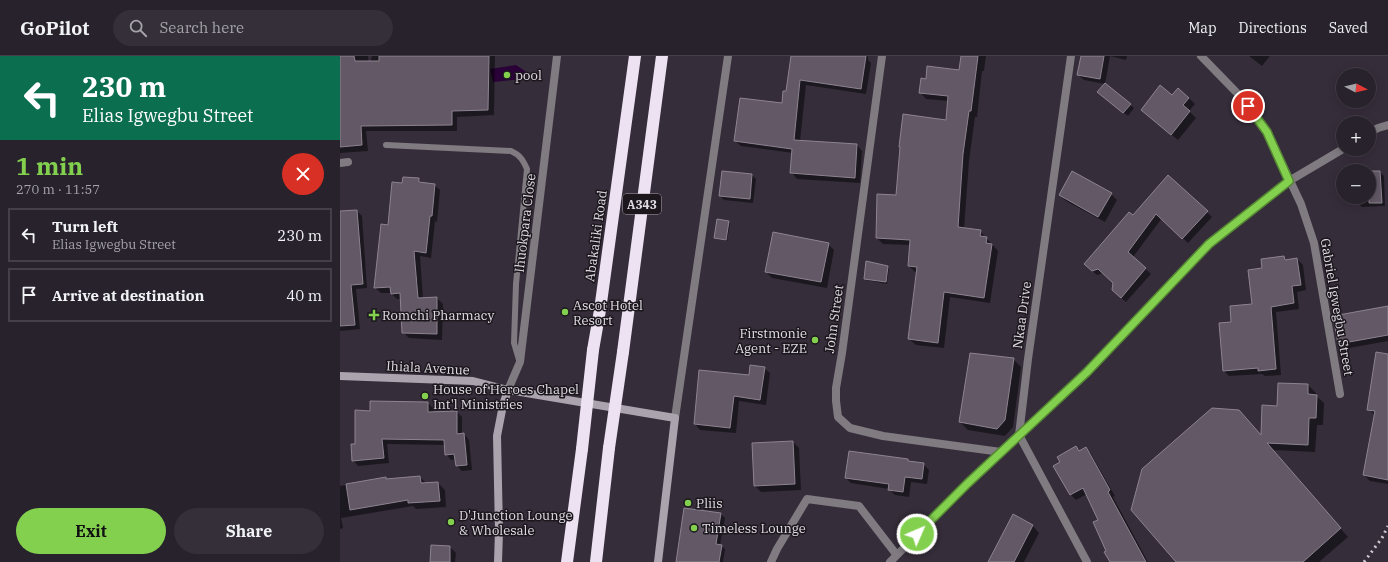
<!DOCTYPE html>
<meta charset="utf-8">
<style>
body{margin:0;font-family:"IBM Plex Serif",serif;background:#342f38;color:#f1f3f6;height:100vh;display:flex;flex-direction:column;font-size:15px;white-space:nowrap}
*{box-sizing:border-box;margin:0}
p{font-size:13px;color:#a5a4a9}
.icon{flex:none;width:22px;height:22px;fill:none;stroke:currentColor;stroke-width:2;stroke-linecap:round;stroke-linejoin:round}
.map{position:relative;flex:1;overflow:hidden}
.details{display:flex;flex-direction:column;background:#28222c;width:340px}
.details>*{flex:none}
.top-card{background:#0b6e4f;color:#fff;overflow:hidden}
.needle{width:26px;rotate:97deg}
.buttons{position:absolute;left:996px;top:12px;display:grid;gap:8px}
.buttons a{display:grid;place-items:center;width:40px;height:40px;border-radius:50%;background:#28222c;box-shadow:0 2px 10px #0003,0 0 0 1px #443f48;font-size:20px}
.pin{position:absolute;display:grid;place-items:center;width:34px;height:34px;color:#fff;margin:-17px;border:2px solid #fff;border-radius:50%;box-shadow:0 1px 4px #0007}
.me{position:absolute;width:44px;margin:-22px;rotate:45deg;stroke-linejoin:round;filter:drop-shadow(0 0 3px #0008)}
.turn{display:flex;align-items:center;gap:14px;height:84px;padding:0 16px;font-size:18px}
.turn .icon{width:52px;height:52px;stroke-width:2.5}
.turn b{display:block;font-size:28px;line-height:34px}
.round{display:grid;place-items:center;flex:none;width:42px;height:42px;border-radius:21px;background:#342f38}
.headline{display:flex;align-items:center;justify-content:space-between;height:68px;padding:0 16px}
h1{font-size:24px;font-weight:700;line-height:30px;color:#83d04f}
.cta{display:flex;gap:8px;margin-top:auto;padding:8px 16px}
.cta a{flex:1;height:46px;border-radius:24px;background:#83d04f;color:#111;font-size:16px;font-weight:700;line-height:46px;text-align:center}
.cta a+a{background:#342f38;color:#f1f3f6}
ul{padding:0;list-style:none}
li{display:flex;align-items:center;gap:12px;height:54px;margin:0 8px 6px;padding:0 8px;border:2px solid #443f48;border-radius:0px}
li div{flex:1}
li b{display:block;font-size:15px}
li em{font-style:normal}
header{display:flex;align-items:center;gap:24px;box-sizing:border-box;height:56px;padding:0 20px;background:#28222c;border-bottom:1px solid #443f48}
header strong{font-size:19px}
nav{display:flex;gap:22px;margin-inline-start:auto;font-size:14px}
.search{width:280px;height:36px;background:#342f38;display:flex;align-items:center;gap:10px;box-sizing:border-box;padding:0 14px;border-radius:22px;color:#a5a4a9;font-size:15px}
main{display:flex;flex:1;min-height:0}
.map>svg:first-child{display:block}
</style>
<header>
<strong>GoPilot</strong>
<div class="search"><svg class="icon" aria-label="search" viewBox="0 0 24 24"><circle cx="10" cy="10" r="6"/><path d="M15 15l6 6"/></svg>Search here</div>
<nav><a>Map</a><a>Directions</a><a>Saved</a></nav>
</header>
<main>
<section class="details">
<div class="top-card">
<div class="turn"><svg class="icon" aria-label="left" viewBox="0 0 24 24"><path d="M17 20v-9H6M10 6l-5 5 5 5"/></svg><div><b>230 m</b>Elias Igwegbu Street</div></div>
</div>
<div class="headline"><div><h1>1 min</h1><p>270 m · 11:57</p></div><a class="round" style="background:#d93025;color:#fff"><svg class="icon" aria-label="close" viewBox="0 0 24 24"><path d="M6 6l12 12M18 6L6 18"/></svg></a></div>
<ul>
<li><svg class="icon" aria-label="left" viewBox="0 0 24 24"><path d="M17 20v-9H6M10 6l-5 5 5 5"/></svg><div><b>Turn left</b><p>Elias Igwegbu Street</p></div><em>230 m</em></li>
<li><svg class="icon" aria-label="arrive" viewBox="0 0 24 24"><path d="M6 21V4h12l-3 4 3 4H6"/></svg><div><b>Arrive at destination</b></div><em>40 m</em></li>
</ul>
<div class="cta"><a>Exit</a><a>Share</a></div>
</section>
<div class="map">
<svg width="1048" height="506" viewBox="0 0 1048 506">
<rect width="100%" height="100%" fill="#362d3a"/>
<polygon fill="#2a0238" points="176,9 185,15 181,23 153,26 150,13"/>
<g fill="#0007">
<polygon points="0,0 28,0 29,13 32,0 155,0 154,59 117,61 117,75 26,75 28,95 0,97"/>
<polygon points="452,0 528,0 528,4 531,7 526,38 466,29 460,85 517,89 522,95 520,127 457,123 452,117 453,97 401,90 395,85 443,48 446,36"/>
<polygon points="622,0 646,0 644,15 642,15 637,61 635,61 629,105 624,173 640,175 658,195 650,247 610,241 604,292 576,289 569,283 577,216 575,216 569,210 571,189 543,188 537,182 557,140 606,65 609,45 586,43 580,36 587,24 619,15"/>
<polygon points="742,0 787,0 786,4 770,0 765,28 794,52 788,60 763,40 765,28 744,24 738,19"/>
<polygon points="909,0 930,0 922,10"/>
<polygon points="832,41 849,42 855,48 849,55 856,62 838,84 808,60"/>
<polygon points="1029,116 1040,116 1044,120 1045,150 1022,151 1018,147 1018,141 1029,141"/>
<polygon points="412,119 416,123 413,147 384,144 380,140"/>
<polygon points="829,121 872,161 848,187 822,162 793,201 811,218 786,246 778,239 774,227 764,217 757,219 750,213 793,161"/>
<polygon points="79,123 83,128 94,129 100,134 97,166 95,165 91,202 80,200 83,243 97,242 103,248 102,284 69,282 63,276 62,243 57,243 51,237 41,237 35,232 49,170 63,128"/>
<polygon points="771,138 777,144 765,166 726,145 720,139"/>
<polygon points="17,155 22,160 27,232 16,233 20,273 0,275 0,156"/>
<polygon points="389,166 390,168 387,185 377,183 375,182"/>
<polygon points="488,188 494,194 487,232 432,222 426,216"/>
<polygon points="944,201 947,205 957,203 963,209 966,234 957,236 959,253 936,256 941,319 925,320 922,318 889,320 884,315 893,267 914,249 923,212"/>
<polygon points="548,211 549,212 547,228 526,224 525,222"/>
<polygon points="1048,251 1048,285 1004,293 999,287"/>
<polygon points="1048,299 1048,428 1030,425 1024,419 1035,359 1028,353"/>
<polygon points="673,303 681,311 673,371 665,380 628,374 620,366"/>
<polygon points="424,312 430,317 426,349 399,345 396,377 360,374 355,368 410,320"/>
<polygon points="968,329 976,337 976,340 984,347 983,369 977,369 975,396 933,394 1008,481 979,506 837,506 921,380 938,351"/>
<polygon points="88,347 93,352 93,356 117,356 122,361 122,379 124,378 129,384 132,414 122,415 117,410 116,403 111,404 106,398 106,389 47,388 49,407 18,410 13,404 16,389 31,356"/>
<polygon points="453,386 459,392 461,434 421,436 415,430"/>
<polygon points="735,391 740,396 746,393 751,398 775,440 773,441 808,506 771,506 759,465 747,438 736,444 731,439 714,410 721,406"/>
<polygon points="567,404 570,406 583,408 589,414 587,428 571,426 569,441 555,439 549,433 511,427 506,422"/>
<polygon points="80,421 87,428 98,427 105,434 106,451 76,453 73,450 1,462 3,472 0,473 0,430 45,422 47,424"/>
<polygon points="381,458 385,462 380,489 385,493 383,506 337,506"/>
<polygon points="673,460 693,470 699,477 684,506 649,506"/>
<polygon points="110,491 116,497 115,506 91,506"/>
</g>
<g fill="#625866" stroke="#8d8391">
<polygon points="0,0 14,0 15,5 39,5 39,0 149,0 148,54 112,55 112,69 21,70 22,89 0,91"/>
<polygon points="451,0 526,0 521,33 460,24 454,84 517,88 515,122 450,117 452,93 394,85 400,42 442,47 443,35 446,35"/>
<polygon points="621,0 638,0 631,55 629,55 623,98 618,171 641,174 640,180 647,181 646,187 652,188 644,242 604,236 598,287 568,283 577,211 568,210 570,184 536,182 537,138 556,139 560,91 559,91 563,58 606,64 608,40 579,37 581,22 586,23 587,10 619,14"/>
<polygon points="741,0 764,0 760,23 737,19"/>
<polygon points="765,27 791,48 783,57 757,36"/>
<polygon points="820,29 832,39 838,32 849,42 843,49 850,55 831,79 801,54"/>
<polygon points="382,115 412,118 410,143 379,140"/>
<polygon points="732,115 772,137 758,161 719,139"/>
<polygon points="1029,115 1040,115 1042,147 1029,147"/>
<polygon points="828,119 868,155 842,183 816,158 788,196 806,212 781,242 772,234 773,227 758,213 752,215 744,208 789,156 793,159"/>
<polygon points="63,121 79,122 79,126 95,128 92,160 90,160 86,197 74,195 78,242 97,241 97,278 62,277 60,237 51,238 50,231 34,232 41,168 48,169 52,126 62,127"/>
<polygon points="17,154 23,228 11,229 15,269 0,270 0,155"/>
<polygon points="377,163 389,165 386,184 374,182"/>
<polygon points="433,176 489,187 481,226 425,216"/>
<polygon points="944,200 945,204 957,202 961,229 952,230 954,247 931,251 936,313 918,315 918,312 883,315 879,267 891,266 890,250 912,248 908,214 922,212 921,203"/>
<polygon points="526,205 548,210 546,226 524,223"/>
<polygon points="1048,250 1048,279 998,288 993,260"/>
<polygon points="1036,296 1048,298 1048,424 1023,419 1035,355 1027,354"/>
<polygon points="630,297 674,302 665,364 657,373 619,366"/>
<polygon points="410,309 425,311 420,344 394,340 390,372 354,368 359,314 409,319"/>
<polygon points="938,327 968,328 968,338 977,339 976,362 969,362 968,389 927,387 1001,472 963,506 836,506 791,454 802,413 872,352 899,354 921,379 922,349 937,350"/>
<polygon points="30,345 88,346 88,356 117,355 117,378 124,377 127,409 116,410 114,398 105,399 104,384 42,383 44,402 12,405 11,388 15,388 15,354 30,355"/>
<polygon points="453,385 455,428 414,430 412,387"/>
<polygon points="736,390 739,395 746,391 770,434 768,436 806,506 770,506 764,496 766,495 753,466 758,464 743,432 730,439 713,410 720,406 717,401"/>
<polygon points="509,395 568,403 568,405 584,407 582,423 565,421 563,436 548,434 549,428 505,422"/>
<polygon points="80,420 81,427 98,426 100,445 68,447 68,444 10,454 6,428 46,421 46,423"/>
<polygon points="344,452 381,457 376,488 382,489 379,506 336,506"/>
<polygon points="673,458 693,469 674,506 648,506"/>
<polygon points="91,489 110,490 110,506 90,506"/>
</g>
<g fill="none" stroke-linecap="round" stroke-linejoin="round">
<path stroke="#7f7b81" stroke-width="6" d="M46,89L171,95C180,99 183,104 187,113L176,228L174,287L179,304"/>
<g stroke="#7f7b81" stroke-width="8">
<polyline points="542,0 502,297 496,332 496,345 498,361 510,372 543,380 661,396"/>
<polyline points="731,0 688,303 679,379 747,506"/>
<polyline points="861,0 898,38 927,76 961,148 974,187 1000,338"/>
<polyline points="1029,77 1038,72 1048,69"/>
<polyline points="0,107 8,106"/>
<polyline points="168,334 180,306 217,0"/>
<polyline points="335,362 388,0"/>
<polyline points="431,506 437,493 467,443 519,450 556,498"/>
<polyline points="550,506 628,427 747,316 869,188 949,125 1003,93"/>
</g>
<g stroke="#aba4af" stroke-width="8">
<polyline points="0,320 133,325 168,334 335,362 318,506"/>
<polyline points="158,506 159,475 157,380 163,349 168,334"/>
</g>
<g stroke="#ede2f2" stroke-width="12">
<polyline points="253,294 260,254 295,0"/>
<polyline points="283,296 322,0"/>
<polyline points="227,506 242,393"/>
<polyline points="256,506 269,392"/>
</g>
<polyline stroke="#cfc9d2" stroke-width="3" stroke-dasharray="2 4" stroke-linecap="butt" points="1024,506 1042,482 1048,470"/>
<g stroke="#ede2f2" stroke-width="12">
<polyline points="269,392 283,296"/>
<polyline points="242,393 253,294"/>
</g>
</g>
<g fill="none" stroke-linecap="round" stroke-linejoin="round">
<defs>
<polyline id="route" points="577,478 628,427 747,316 869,188 949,125 927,76 908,50"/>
</defs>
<use href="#route" stroke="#558733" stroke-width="10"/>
<use href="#route" stroke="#83d04f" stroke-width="7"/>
</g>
<g fill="#83d04f" stroke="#1b171d" stroke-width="1.5">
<circle cx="167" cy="19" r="4"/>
<circle cx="225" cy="256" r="4"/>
<path d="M32 253h4v4h4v4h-4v4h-4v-4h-4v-4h4z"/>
<circle cx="475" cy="284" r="4"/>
<circle cx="85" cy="340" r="4"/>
<circle cx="348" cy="447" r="4"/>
<circle cx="111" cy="466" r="4"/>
<circle cx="354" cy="472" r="4"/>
</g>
<g text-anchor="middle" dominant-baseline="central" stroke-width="3" stroke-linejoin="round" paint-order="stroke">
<rect fill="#1b171d" stroke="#a6a0a8" stroke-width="1" x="283" y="138" width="38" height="20" rx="3"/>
<g font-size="12" font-weight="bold" fill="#e1dbe4">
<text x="302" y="148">A343</text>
</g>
<g font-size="13" fill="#e1dbe4" stroke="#1b171d" text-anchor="start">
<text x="175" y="19">pool</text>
<text x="233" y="249">Ascot Hotel<tspan x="233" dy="15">Resort</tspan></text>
<text x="42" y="259">Romchi Pharmacy</text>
<text x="467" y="277" text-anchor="end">Firstmonie<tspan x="467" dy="15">Agent - EZE</tspan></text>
<text x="93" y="333">House of Heroes Chapel<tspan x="93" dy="15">Int'l Ministries</tspan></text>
<text x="356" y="447">Pliis</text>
<text x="119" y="459">D'Junction Lounge<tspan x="119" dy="15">&amp; Wholesale</tspan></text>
<text x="362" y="472">Timeless Lounge</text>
</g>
<g font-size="13" fill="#e1dbe4" stroke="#1b171d">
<text transform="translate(185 167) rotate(-83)">Ihuokpara Close</text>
<text transform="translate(256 180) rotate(-82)">Abakaliki Road</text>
<text transform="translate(997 251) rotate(80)">Gabriel Igwegbu Street</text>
<text transform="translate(682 259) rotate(-82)">Nkaa Drive</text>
<text transform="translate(494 263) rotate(-82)">John Street</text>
<text transform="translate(88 312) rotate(3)">Ihiala Avenue</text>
</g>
</g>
</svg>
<div class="buttons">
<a><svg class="needle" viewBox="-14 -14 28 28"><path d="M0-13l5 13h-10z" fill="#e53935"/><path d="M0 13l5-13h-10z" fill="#a5a4a9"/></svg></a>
<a>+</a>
<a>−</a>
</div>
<div class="pin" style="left:908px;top:50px;background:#d93025"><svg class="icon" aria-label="arrive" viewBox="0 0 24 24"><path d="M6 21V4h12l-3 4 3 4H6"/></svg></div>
<svg class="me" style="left:577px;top:478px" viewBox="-20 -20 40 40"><circle r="17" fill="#83d04f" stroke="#fff" stroke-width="3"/><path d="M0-11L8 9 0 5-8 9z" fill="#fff"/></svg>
</div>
</main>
